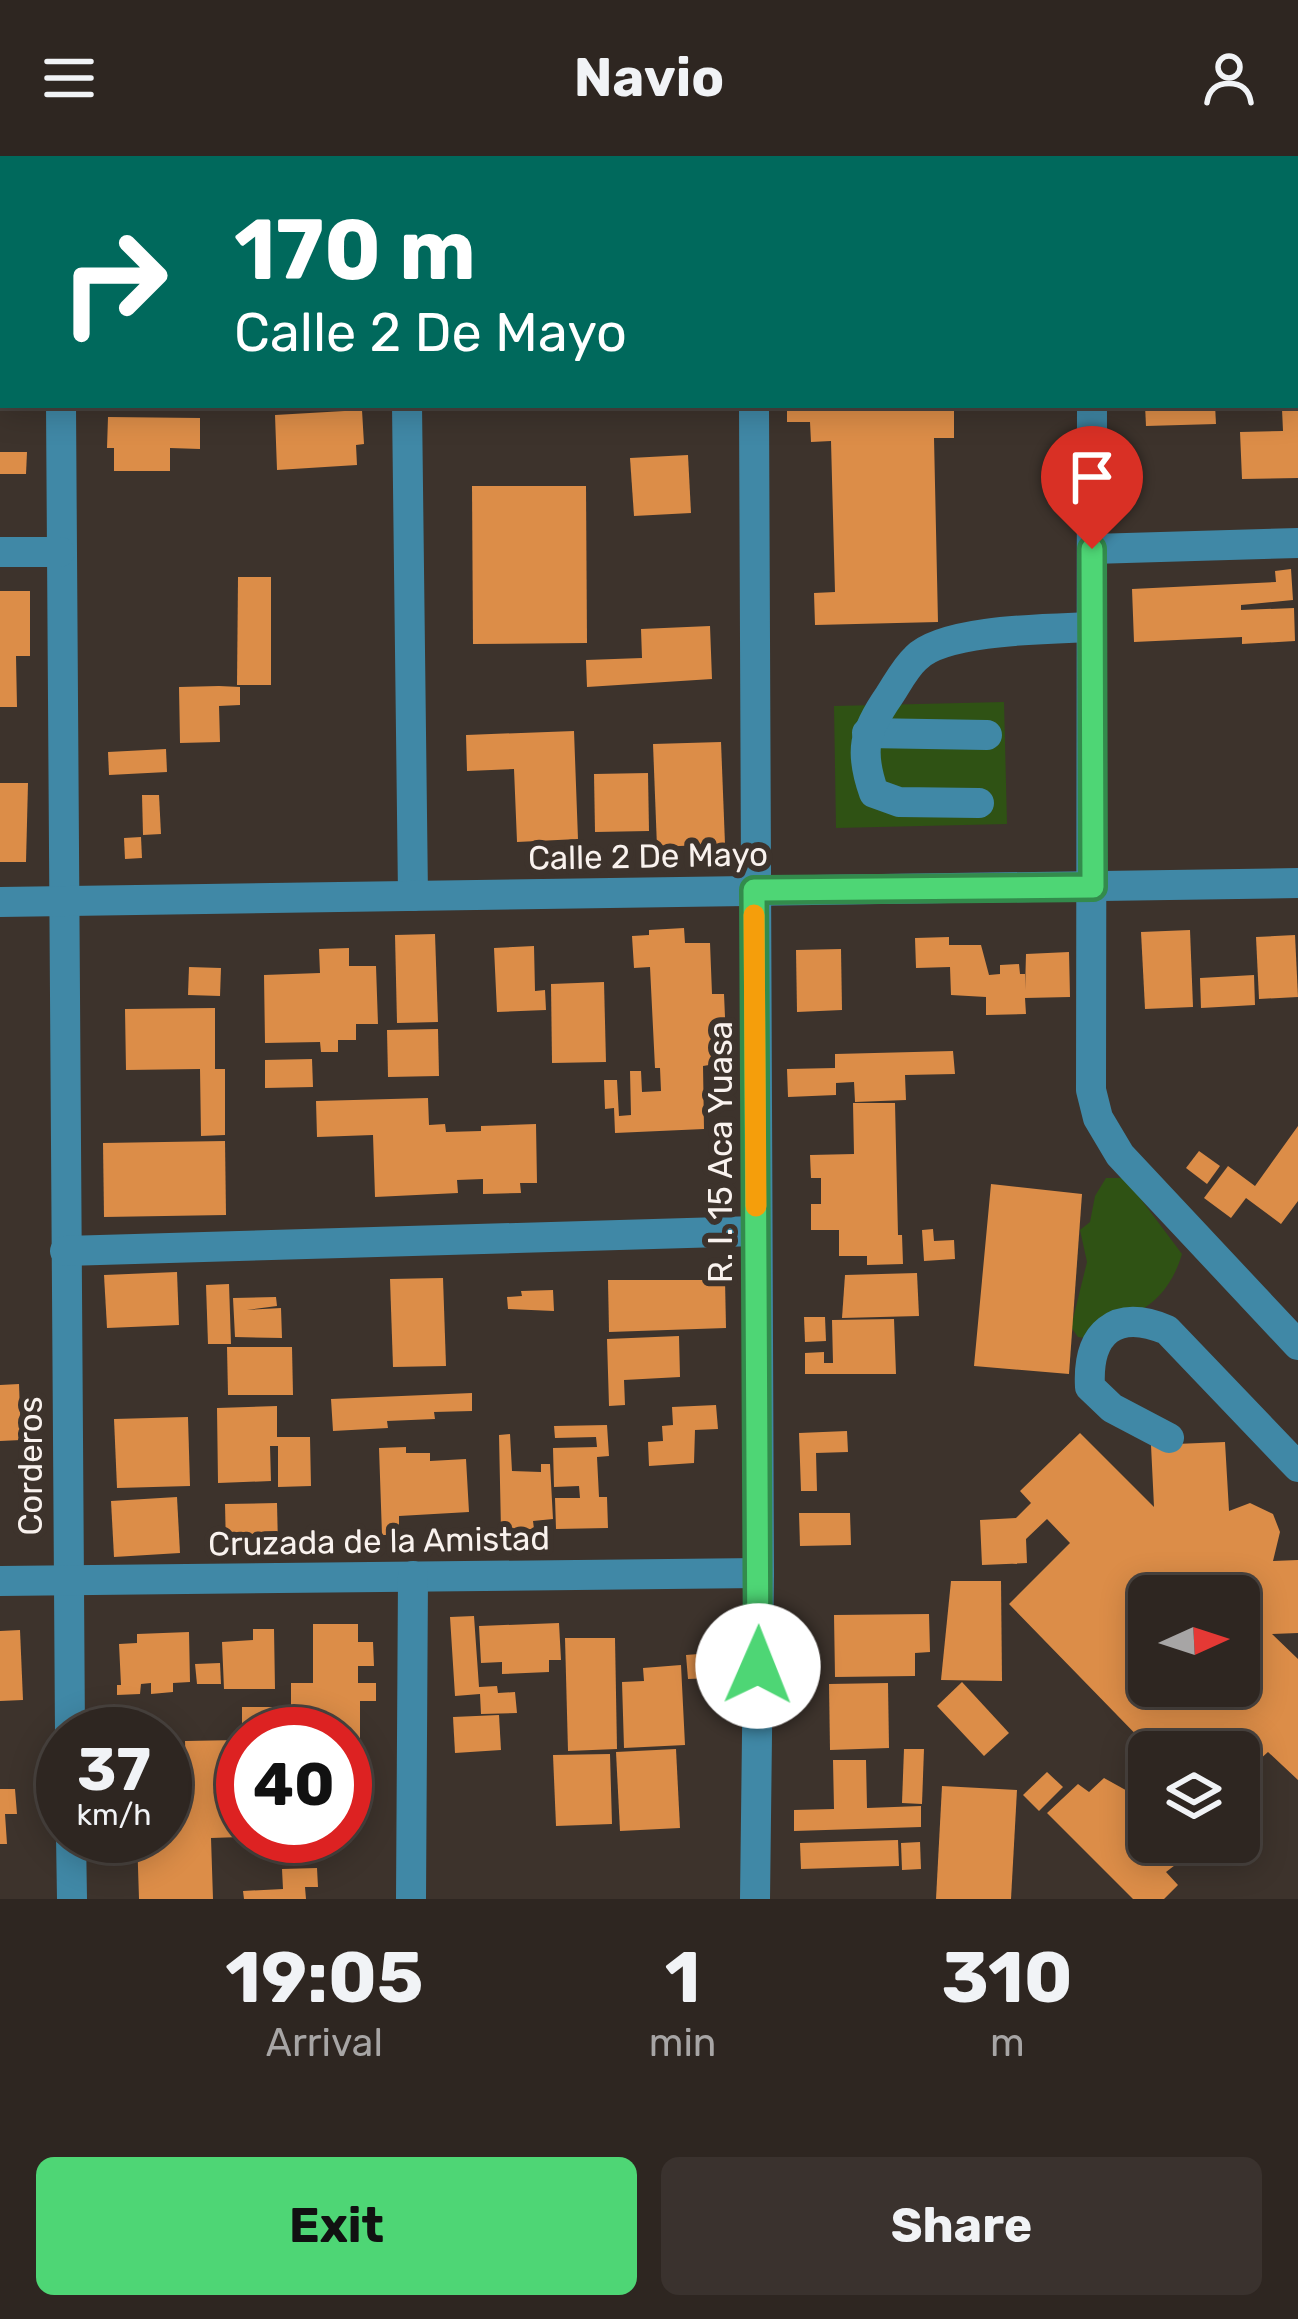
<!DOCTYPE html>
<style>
body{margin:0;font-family:Rubik,sans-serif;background:#3a322e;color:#f1f3f6;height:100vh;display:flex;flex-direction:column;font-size:45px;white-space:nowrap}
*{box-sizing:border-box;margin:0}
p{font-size:39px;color:#a7a5a5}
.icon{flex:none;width:66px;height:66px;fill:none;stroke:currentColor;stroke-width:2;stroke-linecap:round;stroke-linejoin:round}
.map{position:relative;height:1743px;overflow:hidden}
.side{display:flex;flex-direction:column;background:#2e2621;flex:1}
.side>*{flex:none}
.banner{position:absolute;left:0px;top:0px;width:1299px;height:252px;box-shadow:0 6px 30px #0003,0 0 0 3px #49433f;background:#00695c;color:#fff;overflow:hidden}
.needle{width:78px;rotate:87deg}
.controls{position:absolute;left:1128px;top:1419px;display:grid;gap:24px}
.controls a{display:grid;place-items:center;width:132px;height:132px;border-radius:18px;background:#2e2621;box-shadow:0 6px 30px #0003,0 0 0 3px #49433f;font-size:60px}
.speed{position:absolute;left:36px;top:1551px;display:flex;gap:24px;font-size:60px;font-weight:700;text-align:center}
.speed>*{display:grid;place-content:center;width:156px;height:156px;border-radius:50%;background:#2e2621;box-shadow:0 6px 30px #0003,0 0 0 3px #49433f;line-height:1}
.speed small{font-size:30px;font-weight:400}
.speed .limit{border:18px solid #d22;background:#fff;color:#111}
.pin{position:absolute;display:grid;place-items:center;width:102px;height:102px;color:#fff;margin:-123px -51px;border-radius:50% 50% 50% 0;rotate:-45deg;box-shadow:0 0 12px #0007}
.pin .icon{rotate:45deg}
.me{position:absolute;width:132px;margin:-66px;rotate:1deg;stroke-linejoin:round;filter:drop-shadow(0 0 9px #0008)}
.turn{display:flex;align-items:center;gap:42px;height:252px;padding:0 36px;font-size:54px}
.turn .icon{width:156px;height:156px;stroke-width:2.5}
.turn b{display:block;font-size:84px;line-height:102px}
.eta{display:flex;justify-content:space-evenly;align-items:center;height:204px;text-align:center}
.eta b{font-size:72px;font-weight:700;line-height:84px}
.button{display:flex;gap:24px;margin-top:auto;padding:24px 36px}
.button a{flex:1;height:138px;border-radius:18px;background:#4ed675;color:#111;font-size:48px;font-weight:700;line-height:138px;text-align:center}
.button a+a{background:#3a322e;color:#f1f3f6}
header{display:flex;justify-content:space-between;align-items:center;height:156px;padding:0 36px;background:#2e2621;font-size:54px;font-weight:700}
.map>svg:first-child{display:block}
</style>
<header><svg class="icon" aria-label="menu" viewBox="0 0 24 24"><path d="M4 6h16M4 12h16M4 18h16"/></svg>Navio<svg class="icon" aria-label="person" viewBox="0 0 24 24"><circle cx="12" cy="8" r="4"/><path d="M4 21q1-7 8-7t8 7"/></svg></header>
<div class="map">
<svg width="1298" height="1743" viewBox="0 0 1298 1743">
<rect width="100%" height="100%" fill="#3d332c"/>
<g fill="#2f5214">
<polygon points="1004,546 1007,668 836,672 834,550"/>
<path d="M1106,1022H1125L1182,1098C1166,1151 1132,1160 1085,1182L1078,1181L1071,1171L1087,1106L1080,1074L1090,1066L1095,1040Z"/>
</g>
<g fill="#dc8d48" fill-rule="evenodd">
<polygon points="787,249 954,249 954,282 934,282 938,466 815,469 814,437 835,436 831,285 811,286 810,266 787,266"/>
<polygon points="1145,249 1215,249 1216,268 1146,270"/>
<polygon points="1298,252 1298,322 1242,323 1240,276 1283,275 1282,253"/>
<polygon points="362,254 364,288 356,289 357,309 277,314 275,259"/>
<polygon points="108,261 200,262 200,293 170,292 170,315 114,315 114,292 107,292"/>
<polygon points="0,296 27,296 26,318 0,318"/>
<polygon points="688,299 691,357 634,360 630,302"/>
<polygon points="472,330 586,330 587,487 473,488"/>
<polygon points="1291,413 1293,444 1241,449 1241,454 1294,452 1295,485 1242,488 1242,481 1134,486 1132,433 1276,426 1275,415"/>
<polygon points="238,421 271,421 271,529 237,529"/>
<polygon points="0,435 30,435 30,500 16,500 17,551 0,551"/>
<polygon points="710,470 712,523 587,531 586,504 642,502 641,473"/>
<polygon points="219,530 240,531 240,549 219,550 220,586 180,587 179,531"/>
<polygon points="574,575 578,683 517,686 514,613 467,615 466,579"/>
<polygon points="721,586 725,688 657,691 653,588"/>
<polygon points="166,593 167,616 109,619 108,596"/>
<polygon points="648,617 649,675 595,676 594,618"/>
<polygon points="0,627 28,627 26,706 0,706"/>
<polygon points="142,639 159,639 161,678 143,679"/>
<polygon points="141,681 142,702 125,703 124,682"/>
<polygon points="684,772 685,787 710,787 712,838 724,838 727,906 703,910 704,973 615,977 614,952 605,953 604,924 617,924 619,960 631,959 630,915 641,915 642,936 661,935 660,912 655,912 650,811 634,812 632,780 649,779 649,774"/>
<polygon points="1190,774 1193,851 1145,853 1141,776"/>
<polygon points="435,778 438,866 397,867 395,779"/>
<polygon points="1295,779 1298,841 1259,843 1256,781"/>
<polygon points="949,781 949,789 981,789 989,819 1000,818 1000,809 1019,808 1020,818 1025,818 1025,834 1026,798 1069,796 1070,841 1025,842 1026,858 986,859 986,841 951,839 950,811 916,812 915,782"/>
<polygon points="534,790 535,835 545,834 546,854 497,856 494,792"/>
<polygon points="349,792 349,810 376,810 378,868 356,868 356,884 338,884 338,896 321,896 320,886 265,887 264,819 320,817 319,793"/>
<polygon points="841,793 842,854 797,856 796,794"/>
<polygon points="189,811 221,812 220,840 188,839"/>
<polygon points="1254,819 1255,849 1201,852 1200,822"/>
<polygon points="604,826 606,906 552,907 551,828"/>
<polygon points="215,852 215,913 225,913 225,979 201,980 200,913 126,914 125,853"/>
<polygon points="438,873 439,920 388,921 387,874"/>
<polygon points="953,895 955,918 905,919 906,944 855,946 854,926 836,927 836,939 788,941 787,913 835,912 835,898"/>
<polygon points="312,903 313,931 265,932 265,904"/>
<polygon points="428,942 429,969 445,968 446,976 481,975 481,970 536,968 537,1027 520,1027 521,1037 483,1038 483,1023 457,1024 458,1037 375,1041 373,979 317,981 316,945"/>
<polygon points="853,947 895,947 898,1079 902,1079 903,1108 867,1109 867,1100 839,1100 839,1074 811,1074 811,1048 821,1048 821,1022 811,1022 810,999 854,998"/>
<polygon points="1298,970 1298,1045 1281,1068 1246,1042 1231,1062 1204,1042 1228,1010 1255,1030"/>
<polygon points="225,985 226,1059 104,1061 103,987"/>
<polygon points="1199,995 1220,1010 1207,1028 1186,1012"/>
<polygon points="991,1028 1082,1038 1069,1218 974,1210"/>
<polygon points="933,1073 934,1085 954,1084 955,1103 924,1105 922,1074"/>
<polygon points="177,1116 179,1169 107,1172 104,1119"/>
<polygon points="917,1117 919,1160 842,1162 845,1119"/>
<polygon points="443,1122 446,1210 393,1211 390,1123"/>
<polygon points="608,1124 725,1124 726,1172 609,1176"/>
<polygon points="229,1128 231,1188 208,1188 206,1129"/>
<polygon points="553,1134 554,1155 508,1153 507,1141 522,1140 521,1135"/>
<polygon points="276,1141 277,1150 247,1154 281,1152 282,1182 235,1181 233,1142"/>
<polygon points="804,1161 825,1161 826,1185 805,1186"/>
<polygon points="894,1163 896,1218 805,1218 805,1197 824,1196 824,1207 833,1207 832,1164"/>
<polygon points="679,1180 680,1221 624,1224 625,1249 609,1250 607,1183"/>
<polygon points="227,1191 292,1191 293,1239 228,1239"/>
<polygon points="19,1228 21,1284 0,1285 0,1229"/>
<polygon points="472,1237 472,1255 434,1256 435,1263 387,1265 388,1272 333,1275 331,1243"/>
<polygon points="716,1249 718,1273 695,1274 694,1307 649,1310 648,1286 663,1285 662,1270 673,1269 672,1251"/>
<polygon points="277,1250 277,1281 310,1281 311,1330 278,1331 278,1290 270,1290 271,1325 218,1327 217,1252"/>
<polygon points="188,1261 190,1330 117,1332 114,1263"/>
<polygon points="607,1269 609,1300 597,1301 599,1341 607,1341 608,1372 556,1373 555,1342 580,1342 579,1330 554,1331 553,1292 597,1291 596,1281 555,1282 554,1270"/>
<polygon points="847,1275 848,1296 816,1297 817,1335 801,1335 799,1277"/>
<path d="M1080,1277L1154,1351L1151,1289L1225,1286L1229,1355L1250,1347L1273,1358L1280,1376L1273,1405L1298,1404V1477L1272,1478L1298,1503V1624L1268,1596L1239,1622V1596H1153L1009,1448L1070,1387L1047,1363L1026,1383L1027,1407L982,1409L980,1364L1016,1362L1031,1347L1020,1335ZM1149,1440H1239V1530H1149Z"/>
<polygon points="510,1278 512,1315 541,1316 541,1308 550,1308 553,1363 533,1365 534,1373 501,1374 499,1279"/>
<polygon points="406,1291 406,1297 430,1297 430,1305 466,1303 469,1356 399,1360 399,1379 382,1379 379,1292"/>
<polygon points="177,1341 180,1397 114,1401 111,1345"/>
<polygon points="277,1347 278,1390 226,1392 225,1348"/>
<polygon points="799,1357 850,1357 851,1389 800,1390"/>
<polygon points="951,1425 1001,1425 1002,1525 941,1524"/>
<polygon points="929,1458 930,1496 915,1497 915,1520 835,1521 834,1459"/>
<polygon points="474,1460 479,1531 497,1530 498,1537 515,1536 517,1557 481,1558 480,1538 455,1540 450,1461"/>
<polygon points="559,1467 561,1504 549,1504 549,1516 502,1518 502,1506 481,1507 479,1470"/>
<polygon points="313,1468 358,1468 358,1486 373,1486 374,1510 358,1510 358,1527 376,1527 376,1545 360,1545 360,1588 345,1588 345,1578 242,1578 242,1551 291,1551 291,1527 313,1527"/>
<polygon points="253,1473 274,1473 275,1533 224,1533 222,1486 253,1484"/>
<polygon points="20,1474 23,1544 0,1545 0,1475"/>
<polygon points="189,1476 190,1526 173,1527 173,1536 151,1538 151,1527 141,1528 140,1538 117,1539 117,1529 121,1529 119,1488 137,1487 137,1478"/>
<polygon points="565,1482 615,1482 617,1593 568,1595"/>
<polygon points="711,1497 713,1522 688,1523 686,1499"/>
<polygon points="220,1507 221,1528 197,1528 195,1508"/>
<polygon points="681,1509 685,1589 624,1592 622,1526 644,1525 643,1512"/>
<polygon points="962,1526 1009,1577 984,1600 937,1550"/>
<polygon points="888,1527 889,1592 830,1594 829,1528"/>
<polygon points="499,1559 501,1594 455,1597 453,1561"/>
<polygon points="238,1584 241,1681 211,1682 213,1743 139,1743 137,1680 165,1680 165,1613 186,1612 185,1585"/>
<polygon points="676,1593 680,1672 620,1675 616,1596"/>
<polygon points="904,1593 924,1593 922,1648 902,1647"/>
<polygon points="610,1598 612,1668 556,1670 553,1599"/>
<polygon points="833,1604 866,1604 867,1652 921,1650 921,1671 794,1675 794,1654 834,1653"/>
<polygon points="1047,1616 1063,1631 1039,1655 1023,1639"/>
<polygon points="1104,1622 1149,1647 1149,1686 1178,1686 1183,1703 1166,1716 1178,1729 1164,1743 1133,1743 1047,1657 1078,1628 1089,1636"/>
<polygon points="942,1630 1017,1634 1011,1743 936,1743"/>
<polygon points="0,1633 15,1633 17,1658 5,1658 7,1688 0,1688"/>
<polygon points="898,1684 899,1710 801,1713 800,1687"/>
<polygon points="920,1686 921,1713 902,1714 901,1687"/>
<polygon points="317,1712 318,1731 305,1731 306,1743 244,1743 243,1735 283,1733 282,1713"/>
</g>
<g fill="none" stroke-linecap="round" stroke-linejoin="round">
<g stroke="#4088a6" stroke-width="30">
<polyline points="59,0 60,3"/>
<polyline points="404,0 404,3"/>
<polyline points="753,0 753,3"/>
<polyline points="1092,0 1092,3"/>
<polyline points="61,249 70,1578"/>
<polyline points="407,249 413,740"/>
<polyline points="754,249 759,1417 755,1743"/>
<polyline points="1092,249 1091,934 1098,962 1120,999 1298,1189"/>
<polyline points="1092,393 1298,387"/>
<polyline points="0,396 60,396"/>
<polyline points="867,577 987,579"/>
<path d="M979,647L899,646L874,637C859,595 864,576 889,540C897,528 905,512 916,502C944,473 1050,473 1091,471"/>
<polyline points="0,746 1298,727"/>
<polyline points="65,1095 756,1075"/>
<path d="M1169,1282L1112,1252L1090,1231C1087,1177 1115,1152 1167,1174L1298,1311"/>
<polyline points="0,1425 759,1417"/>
<polyline points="71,1680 72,1743"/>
<polyline points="411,1743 413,1420"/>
</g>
<g stroke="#7fd4f7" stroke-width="30">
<polyline points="1296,48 1298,48"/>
<polyline points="0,56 3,56"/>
</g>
</g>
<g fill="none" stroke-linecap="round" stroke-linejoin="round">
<defs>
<polyline id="route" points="758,1510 754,734 1093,731 1092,393"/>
</defs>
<use href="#route" stroke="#338b4c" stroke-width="30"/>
<use href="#route" stroke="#4ed675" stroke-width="21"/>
<polyline stroke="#f59e0b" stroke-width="21" points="754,759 756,1050"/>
</g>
<g text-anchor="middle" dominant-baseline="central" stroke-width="12" stroke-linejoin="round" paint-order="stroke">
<g font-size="33" fill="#f9f2ee" stroke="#3d332c">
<text transform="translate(648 700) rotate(-1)">Calle 2 De Mayo</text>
<text transform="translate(720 996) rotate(-90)">R. I. 15 Aca Yuasa</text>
<text transform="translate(30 1310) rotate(-90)">Corderos</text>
<text transform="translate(379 1385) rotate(-1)">Cruzada de la Amistad</text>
</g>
</g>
</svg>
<div class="controls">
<a><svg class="needle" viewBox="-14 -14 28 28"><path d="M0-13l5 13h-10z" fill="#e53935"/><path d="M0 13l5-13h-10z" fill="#a7a5a5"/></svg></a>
<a><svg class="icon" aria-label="layers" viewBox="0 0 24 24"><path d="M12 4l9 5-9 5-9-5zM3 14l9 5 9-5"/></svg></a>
</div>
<div class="speed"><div>37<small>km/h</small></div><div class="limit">40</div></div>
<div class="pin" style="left:1092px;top:393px;background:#d93025"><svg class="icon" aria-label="arrive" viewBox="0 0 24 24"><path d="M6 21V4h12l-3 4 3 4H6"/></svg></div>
<svg class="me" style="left:758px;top:1510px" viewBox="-20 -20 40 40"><circle r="19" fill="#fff"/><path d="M0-13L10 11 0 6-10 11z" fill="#4ed675"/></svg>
<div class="banner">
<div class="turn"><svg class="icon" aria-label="right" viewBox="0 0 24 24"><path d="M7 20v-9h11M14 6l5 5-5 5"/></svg><div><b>170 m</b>Calle 2 De Mayo</div></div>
</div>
</div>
<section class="side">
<div class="eta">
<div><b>19:05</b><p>Arrival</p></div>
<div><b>1</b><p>min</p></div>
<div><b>310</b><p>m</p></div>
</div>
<div class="button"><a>Exit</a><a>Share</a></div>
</section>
